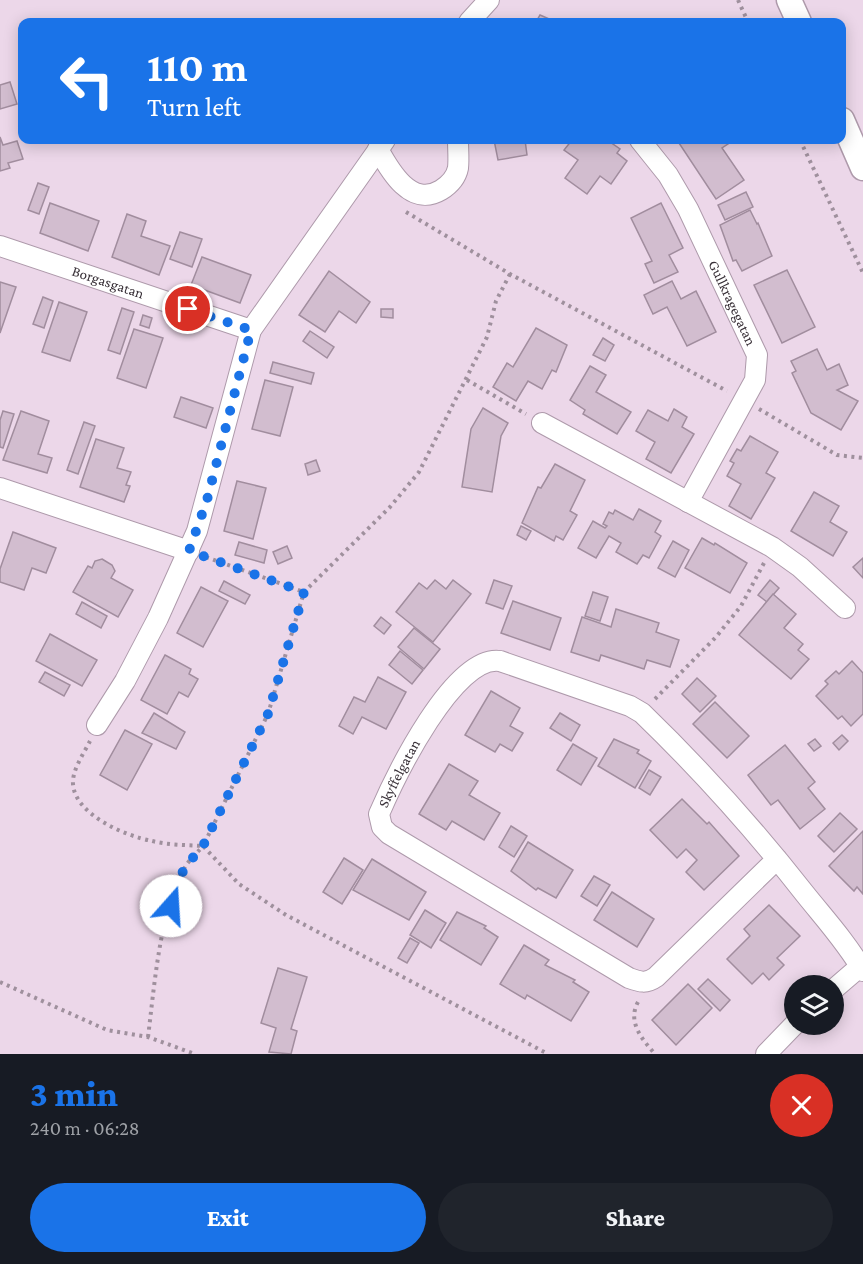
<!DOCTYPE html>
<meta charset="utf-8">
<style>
body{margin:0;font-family:"Crimson Pro",serif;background:#20242c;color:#f1f3f6;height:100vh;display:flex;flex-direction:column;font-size:22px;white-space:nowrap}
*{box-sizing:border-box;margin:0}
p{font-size:20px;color:#9ea1a6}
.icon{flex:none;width:33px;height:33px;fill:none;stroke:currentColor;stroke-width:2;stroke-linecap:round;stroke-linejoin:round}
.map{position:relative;height:1054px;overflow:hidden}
.side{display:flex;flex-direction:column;background:#171b24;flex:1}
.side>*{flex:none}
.banner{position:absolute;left:18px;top:18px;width:828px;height:126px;border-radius:12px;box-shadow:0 3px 15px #0003;background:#1a73e8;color:#fff;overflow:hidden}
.fabs{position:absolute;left:784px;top:975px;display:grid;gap:12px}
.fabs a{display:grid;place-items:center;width:60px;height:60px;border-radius:50%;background:#171b24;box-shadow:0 3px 15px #0003;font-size:30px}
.pin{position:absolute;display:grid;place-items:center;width:51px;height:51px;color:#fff;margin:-26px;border:3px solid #fff;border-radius:50%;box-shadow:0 2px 6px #0007}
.me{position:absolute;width:66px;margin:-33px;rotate:19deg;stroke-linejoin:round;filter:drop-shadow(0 0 4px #0008)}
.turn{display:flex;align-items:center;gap:21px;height:126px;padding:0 30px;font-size:27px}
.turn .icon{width:78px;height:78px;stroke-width:2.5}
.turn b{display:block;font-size:42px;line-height:51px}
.round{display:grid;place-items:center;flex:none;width:63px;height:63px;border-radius:32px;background:#20242c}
.head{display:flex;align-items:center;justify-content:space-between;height:102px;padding:0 30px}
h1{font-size:36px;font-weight:800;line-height:45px;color:#1a73e8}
.button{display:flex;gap:12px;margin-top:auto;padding:12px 30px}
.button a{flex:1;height:69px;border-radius:36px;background:#1a73e8;color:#fff;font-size:24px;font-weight:800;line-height:69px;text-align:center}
.button a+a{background:#20242c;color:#f1f3f6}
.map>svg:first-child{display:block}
</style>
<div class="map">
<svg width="863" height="1054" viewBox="0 0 863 1054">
<rect width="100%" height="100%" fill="#ecd7e9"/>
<g fill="#d2bdcf" stroke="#a18d9e" stroke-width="1.5">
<polygon points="540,15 556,22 536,22"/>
<polygon points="10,82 17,104 0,109 0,85"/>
<polygon points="0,137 3,145 17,141 23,159 8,163 10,168 0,171"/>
<polygon points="494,140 525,140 527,155 498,160"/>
<polygon points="572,140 607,140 620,149 617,153 627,161 611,184 600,176 587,194 565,178 578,160 564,150"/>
<polygon points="677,140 734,140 722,148 744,180 716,199"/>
<polygon points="38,183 49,187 39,214 28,210"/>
<polygon points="746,192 753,207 725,220 718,205"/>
<polygon points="50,203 99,221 88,251 40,233"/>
<polygon points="661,203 683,248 669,255 678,272 654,283 645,264 652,261 631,218"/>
<polygon points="750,210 757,224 758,223 772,256 742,271 736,260 733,261 720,225"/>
<polygon points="127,214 146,221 141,236 170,246 159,275 112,257"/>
<polygon points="180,232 202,239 192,267 170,259"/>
<polygon points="202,257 251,275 240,303 191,285"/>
<polygon points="787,270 815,327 782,343 754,285"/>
<polygon points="329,271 370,302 356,323 339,311 325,332 299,315"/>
<polygon points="672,281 681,299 696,291 716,332 687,346 667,307 653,314 644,295"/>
<polygon points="0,282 16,287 0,333"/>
<polygon points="43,297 53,301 44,328 33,324"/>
<polygon points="59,302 87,312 70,361 42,352"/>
<polygon points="122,308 134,312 120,354 108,350"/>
<polygon points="381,309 393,309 393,318 381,317"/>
<polygon points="143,315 152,318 149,328 140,325"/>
<polygon points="536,328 567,345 556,372 552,370 542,389 528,381 516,401 493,387 507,363 513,367"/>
<polygon points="134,329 163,338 146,388 117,378"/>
<polygon points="310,331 334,347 327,358 303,341"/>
<polygon points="603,338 614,345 605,361 593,355"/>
<polygon points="817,349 827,370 839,364 848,385 837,390 858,401 841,430 811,413 792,373 796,371 791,361"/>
<polygon points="273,362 314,373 311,384 270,373"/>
<polygon points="590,366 606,375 596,392 631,412 617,434 583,414 585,410 570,400"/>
<polygon points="265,380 293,387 280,436 252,429"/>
<polygon points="181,397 213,408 206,428 174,417"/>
<polygon points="483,408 508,423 501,436 492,492 462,487 471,429"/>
<polygon points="674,409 687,417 682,427 694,434 671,473 646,459 655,442 636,431 648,410 668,421"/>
<polygon points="3,411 14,414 3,448 0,447 0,420"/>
<polygon points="21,411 49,421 38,454 52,458 47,473 3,460"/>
<polygon points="84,422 95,426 78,474 67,470"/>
<polygon points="750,436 778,452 766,473 775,478 751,519 729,506 741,484 727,476 734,463 730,461 737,449 741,451"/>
<polygon points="96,439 124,448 117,468 131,472 126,485 130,486 124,502 80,487"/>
<polygon points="316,460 320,471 308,475 305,464"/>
<polygon points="555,464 585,480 570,511 577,515 563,540 556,536 554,541 522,523 538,487 541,488"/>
<polygon points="237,481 266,488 253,539 224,531"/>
<polygon points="814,492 839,506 830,522 847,532 833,556 791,531"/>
<polygon points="639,509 661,521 655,532 661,536 649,558 643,555 637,564 616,552 621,543 609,536 596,558 578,548 593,521 605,528 607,526 603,524 609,512 613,514 615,510 633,520"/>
<polygon points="521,526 531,531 526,540 517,535"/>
<polygon points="13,532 56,548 46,573 32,568 24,590 0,582 0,569"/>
<polygon points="702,538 714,545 715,543 747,563 730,593 685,568"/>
<polygon points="673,541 689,550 675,577 658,568"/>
<polygon points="239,542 267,550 264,563 235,555"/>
<polygon points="287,546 292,558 278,564 273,552"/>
<polygon points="863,558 863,578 853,567"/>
<polygon points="102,559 112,565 115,571 111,578 133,590 118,617 73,592 88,566 92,568 95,561"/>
<polygon points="435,580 446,589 453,580 471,594 433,642 396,612 419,583 427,589"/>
<polygon points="494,580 512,586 503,609 486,603"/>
<polygon points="770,580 779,588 767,602 758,595"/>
<polygon points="224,581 250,595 245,604 219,591"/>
<polygon points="201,587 228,601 203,647 177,633"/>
<polygon points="593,592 608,597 600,621 585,616"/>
<polygon points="773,594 796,614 784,628 803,644 798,650 809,659 791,679 739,635"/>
<polygon points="513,601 561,618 550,650 501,633"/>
<polygon points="82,602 107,616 101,628 76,614"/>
<polygon points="616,609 659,623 656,632 679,640 670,667 647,660 644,669 601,655 599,661 571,652 582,617 611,627"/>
<polygon points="381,617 391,625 384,634 374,626"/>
<polygon points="414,628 440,649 424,669 398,647"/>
<polygon points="50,634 97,660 82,686 36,661"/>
<polygon points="400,651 423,670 412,684 389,665"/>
<polygon points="165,655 191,669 189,674 198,679 188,697 179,692 167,714 141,700"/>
<polygon points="852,661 863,673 863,714 851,726 842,716 838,719 816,696 828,684 825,681 836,671 839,674"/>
<polygon points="45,672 70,685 64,696 39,682"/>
<polygon points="378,677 406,692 386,729 362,717 353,734 339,726 354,697 365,702"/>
<polygon points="697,678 716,696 700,712 682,694"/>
<polygon points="491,691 520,708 510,726 523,733 512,751 500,744 495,752 465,735"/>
<polygon points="715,702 749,736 727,758 693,724"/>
<polygon points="154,713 185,732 176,749 142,733"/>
<polygon points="560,713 580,725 571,741 550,728"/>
<polygon points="125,730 152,744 127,790 100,775"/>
<polygon points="842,735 848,741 839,750 833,743"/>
<polygon points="614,739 639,750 637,753 651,761 635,788 598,766"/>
<polygon points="815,739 821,746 814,751 808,744"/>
<polygon points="573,744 597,758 581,785 557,770"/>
<polygon points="785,745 815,782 808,788 825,809 800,829 778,800 771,805 748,775"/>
<polygon points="449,764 478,781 469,795 500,813 484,840 452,821 446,830 419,814"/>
<polygon points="649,770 661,777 650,795 639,788"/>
<polygon points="682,799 707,824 709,822 739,856 704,890 686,872 697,860 686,849 677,858 650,830"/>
<polygon points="840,813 857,829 834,852 818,836"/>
<polygon points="511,826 527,836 514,857 499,847"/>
<polygon points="863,831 863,894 857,887 854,891 829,866"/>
<polygon points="528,842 573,870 556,898 538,888 536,890 511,871"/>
<polygon points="344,858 363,870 342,904 323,892"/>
<polygon points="372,859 426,892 409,920 353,890"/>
<polygon points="594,876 610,885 597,906 581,896"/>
<polygon points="612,892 654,919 637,947 594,920"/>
<polygon points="769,905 800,936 777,958 784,965 769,980 763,973 752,984 727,959 750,936 744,929"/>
<polygon points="425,910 446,923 431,948 410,935"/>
<polygon points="457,912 486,926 484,928 498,937 481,965 440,940"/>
<polygon points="410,938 419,943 407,963 398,958"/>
<polygon points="524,945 549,960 545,965 575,980 573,982 589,992 571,1021 527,995 525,999 500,984"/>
<polygon points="278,968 307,977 291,1029 297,1031 291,1054 269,1052 276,1028 261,1023"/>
<polygon points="708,979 730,1000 720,1011 698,989"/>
<polygon points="688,984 712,1008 676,1045 652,1020"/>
</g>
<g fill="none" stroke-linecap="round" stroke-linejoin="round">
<defs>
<g id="minor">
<polyline points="469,22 489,0"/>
<path id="s1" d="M640,140L668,175L688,209L757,355L755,380L688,502"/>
<path d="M378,149C390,171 411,208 441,190C449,185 456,178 458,168C459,159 458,149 458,140"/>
<path id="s2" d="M0,246L251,330"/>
<polyline points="542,423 772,547 800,567 845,608"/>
<polyline points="0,488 189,551"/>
<polyline points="97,725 125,681 158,618 197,531 251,330 385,140"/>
<path id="s3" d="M777,859L656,977C646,984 640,982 629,978L389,834L382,827L379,814C395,777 454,654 500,661L630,706L642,713C701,770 754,829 805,894C825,919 847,943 863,971"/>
<polyline points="834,989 863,964"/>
<polyline points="766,1054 795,1024"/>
</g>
<g id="tertiary">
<polyline points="789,0 799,22"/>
<polyline points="842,120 863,168"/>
</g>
</defs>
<use href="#minor" stroke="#ae9aab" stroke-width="22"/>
<use href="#tertiary" stroke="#ae9aab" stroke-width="27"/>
<g stroke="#9f909d" stroke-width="4" stroke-dasharray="3 4.5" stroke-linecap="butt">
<polyline points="738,0 748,22"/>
<polyline points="800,140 863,273"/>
<polyline points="406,212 510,274 727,391"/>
<polyline points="510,274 496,301 487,337 419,472 390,507 304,592 268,714 203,846 239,884 286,915 548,1054"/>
<polyline points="467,380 526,414"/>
<polyline points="759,409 837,455 863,458"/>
<polyline points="206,557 304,592"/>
<polyline points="655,699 716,637 741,606 764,563"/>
<path d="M90,741C84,753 72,770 73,784C75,815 126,836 152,841C168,845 186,845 203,846"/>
<polyline points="0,982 107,1030 148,1037 195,1054"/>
<path d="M638,1002C627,1022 642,1039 655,1054"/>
<path d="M148,1037C154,990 160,907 185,867C189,860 197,853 203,846"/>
</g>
<use href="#minor" stroke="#fff" stroke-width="20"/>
<use href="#tertiary" stroke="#fff" stroke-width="24"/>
</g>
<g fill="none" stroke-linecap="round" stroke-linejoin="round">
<polyline stroke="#1a73e8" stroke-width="10" stroke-dasharray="0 18" points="171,906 184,868 203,846 268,714 304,592 189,551 207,500 251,330 188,309"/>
</g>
<g text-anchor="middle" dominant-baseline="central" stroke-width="4.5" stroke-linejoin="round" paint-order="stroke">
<g font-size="15" fill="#393138" stroke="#fff">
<text stroke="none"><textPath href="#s2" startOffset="114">Borgasgatan</textPath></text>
<text stroke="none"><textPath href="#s1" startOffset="188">Gullkragegatan</textPath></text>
<text stroke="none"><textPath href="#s3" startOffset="546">Skyffelgatan</textPath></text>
</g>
</g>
</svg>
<div class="fabs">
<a><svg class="icon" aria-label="layers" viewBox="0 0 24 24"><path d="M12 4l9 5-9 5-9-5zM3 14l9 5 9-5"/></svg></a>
</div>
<div class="pin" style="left:188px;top:309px;background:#d93025"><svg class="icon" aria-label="arrive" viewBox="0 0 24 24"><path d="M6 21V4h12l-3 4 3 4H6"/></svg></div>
<svg class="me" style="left:171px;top:906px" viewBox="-20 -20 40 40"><circle r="19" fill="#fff"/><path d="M0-13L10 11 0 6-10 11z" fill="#1a73e8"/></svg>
<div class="banner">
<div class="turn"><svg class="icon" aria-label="left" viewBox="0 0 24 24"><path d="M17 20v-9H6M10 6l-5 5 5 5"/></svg><div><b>110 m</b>Turn left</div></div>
</div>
</div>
<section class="side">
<div class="head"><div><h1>3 min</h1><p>240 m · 06:28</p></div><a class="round" style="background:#d93025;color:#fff"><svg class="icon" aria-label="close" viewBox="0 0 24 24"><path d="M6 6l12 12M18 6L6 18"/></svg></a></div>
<div class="button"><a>Exit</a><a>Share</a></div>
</section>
